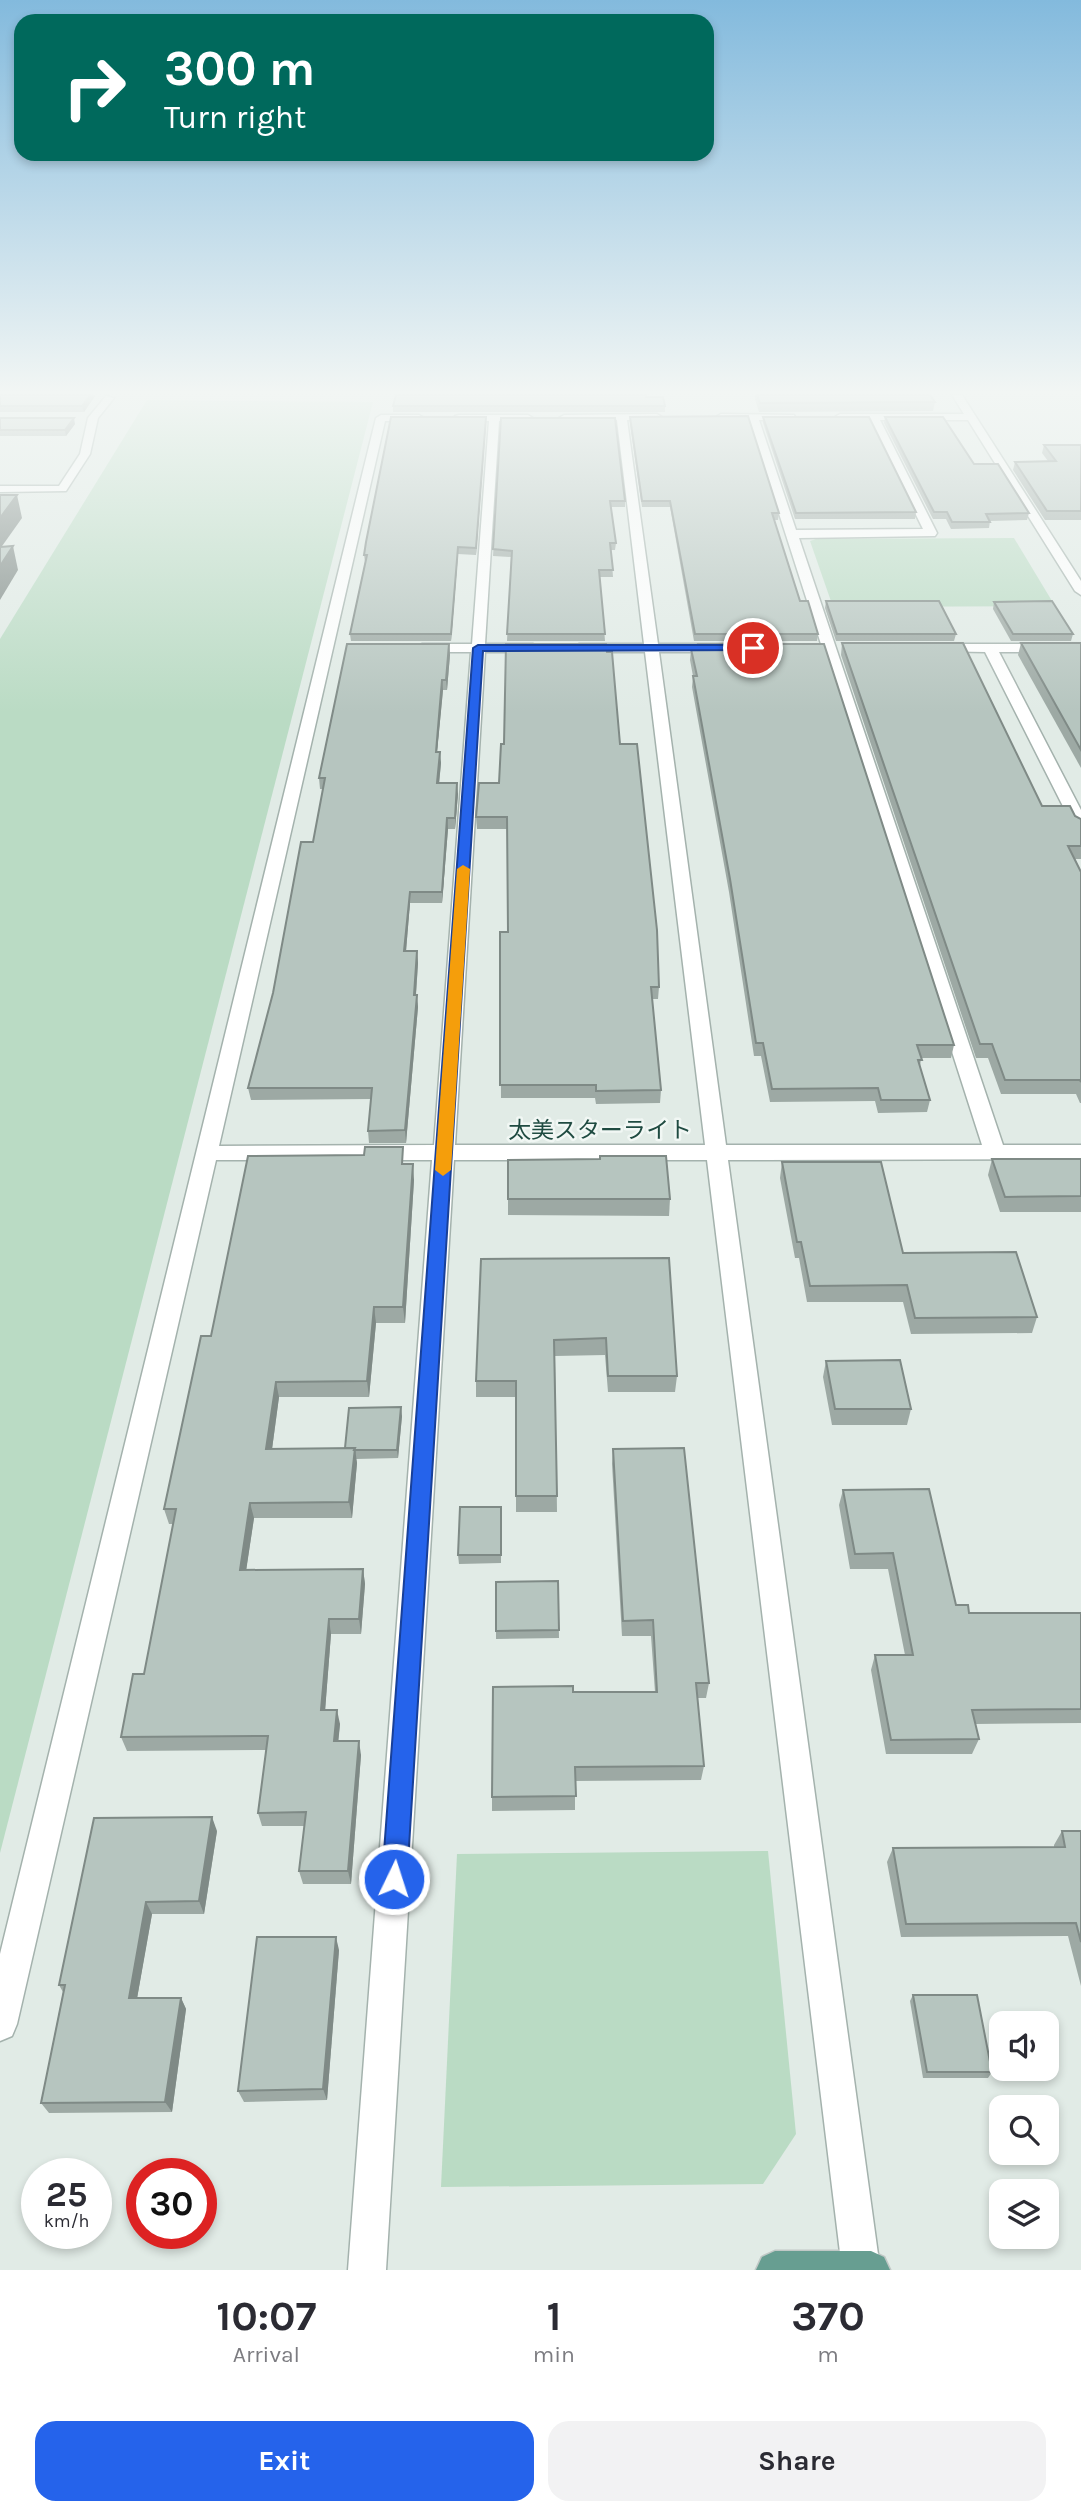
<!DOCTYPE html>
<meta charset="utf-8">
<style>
body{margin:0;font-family:Karla,"Noto Sans JP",sans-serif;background:#f2f2f3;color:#2b2b33;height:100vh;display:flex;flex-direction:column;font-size:26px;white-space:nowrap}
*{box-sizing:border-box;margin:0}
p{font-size:23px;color:#7c7c81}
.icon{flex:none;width:38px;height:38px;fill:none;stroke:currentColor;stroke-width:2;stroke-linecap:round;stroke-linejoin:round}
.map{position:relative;height:2270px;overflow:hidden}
.side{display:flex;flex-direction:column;background:#fff;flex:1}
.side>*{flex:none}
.guide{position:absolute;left:14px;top:14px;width:700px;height:147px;border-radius:21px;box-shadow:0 4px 10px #0003;background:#00695c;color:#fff;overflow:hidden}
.fabs{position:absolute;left:989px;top:2011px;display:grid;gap:14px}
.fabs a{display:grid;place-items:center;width:70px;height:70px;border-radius:14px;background:#fff;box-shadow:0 4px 10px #0003;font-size:35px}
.speed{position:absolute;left:21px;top:2158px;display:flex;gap:14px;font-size:35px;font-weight:700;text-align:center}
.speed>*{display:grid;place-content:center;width:91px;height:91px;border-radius:50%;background:#fff;box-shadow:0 4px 10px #0003;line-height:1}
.speed small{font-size:18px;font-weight:400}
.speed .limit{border:10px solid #d22;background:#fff;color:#111}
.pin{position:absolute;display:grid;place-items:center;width:60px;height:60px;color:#fff;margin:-30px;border:4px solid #fff;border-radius:50%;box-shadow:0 2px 7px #0007}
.me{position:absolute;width:77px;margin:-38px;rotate:4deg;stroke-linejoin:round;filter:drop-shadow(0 0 5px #0008)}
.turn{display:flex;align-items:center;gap:24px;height:147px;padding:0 35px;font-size:32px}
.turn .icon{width:91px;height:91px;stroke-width:2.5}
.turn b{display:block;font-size:49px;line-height:60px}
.eta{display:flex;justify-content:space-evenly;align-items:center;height:119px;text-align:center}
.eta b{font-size:42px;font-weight:700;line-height:49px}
.action{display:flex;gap:14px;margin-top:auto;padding:14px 35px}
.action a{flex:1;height:80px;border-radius:21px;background:#2563eb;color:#fff;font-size:28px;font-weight:700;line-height:80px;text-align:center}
.action a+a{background:#f2f2f3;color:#2b2b33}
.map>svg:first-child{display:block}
</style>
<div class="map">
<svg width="1081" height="2270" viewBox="0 0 1081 2270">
<rect width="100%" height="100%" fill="#e1ebe6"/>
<g fill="#badbc4">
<polygon points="147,400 373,402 0,1853 0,639"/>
<polygon points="1014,538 1055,606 833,607 810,541 816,539"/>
<polygon points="768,1851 796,2134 763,2184 441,2187 457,1854"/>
</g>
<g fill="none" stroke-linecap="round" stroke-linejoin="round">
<defs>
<g id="minor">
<polygon points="952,395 962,395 1081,581 1081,595 1075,591 968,420 880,420 937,533 935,536 799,538 1003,1145 1081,1145 1081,1159 728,1160 880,2269 842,2269 707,1160 454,1160 386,2270 348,2270 432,1160 216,1160 17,2024 12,2036 0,2041 0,1954 376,418 381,415 419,415 424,418 419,421 385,421 219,1146 434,1145 471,652 422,652 415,648 422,644 472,644 489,421 455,420 455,416 459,415 528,415 533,418 528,421 499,421 485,644 533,644 540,648 533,652 485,652 455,1145 705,1145 645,652 579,652 572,648 579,644 644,644 617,420 564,421 559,418 564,415 657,414 662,417 661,419 627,420 658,644 725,644 732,648 725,652 659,652 726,1145 982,1145 749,420 721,420 716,417 721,414 794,415 795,417 790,420 759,420 796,530 923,529 869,420 840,420 835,417 840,414 964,414"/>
<polygon points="106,396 114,398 98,418 90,454 66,491 0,492 0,486 59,486 80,454 88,418"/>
<polygon points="936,644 1081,644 1081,652 999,652 1081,810 1081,831 1073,826 985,652 931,651 931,645"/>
</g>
<polygon id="major" points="775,2251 871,2251 884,2257 890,2270 756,2270 762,2257"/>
</defs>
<use href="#minor" stroke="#a4b2ad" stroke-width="3"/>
<use href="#major" stroke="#c1c8c6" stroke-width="3"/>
<use href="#minor" fill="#fff" fill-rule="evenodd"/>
<use href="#major" fill="#679e91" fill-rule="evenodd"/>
</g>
<g fill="#9da9a4">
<polygon points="0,395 95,395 95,396 84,412 0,412"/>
<polygon points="755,395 930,395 935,402 933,411 759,412 755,399"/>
<polygon points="646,397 665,406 665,412 393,412 393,406"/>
<polygon points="486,417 476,555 458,554 451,641 351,641 350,634 365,562 364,555"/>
<polygon points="630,417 779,513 778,520 774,520 800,601 818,634 817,641 694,641 670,507 642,507 630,424"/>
<polygon points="763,417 916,512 915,519 795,519 763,423"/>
<polygon points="885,417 1029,513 1027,520 990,521 989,528 951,529 946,519 933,519 884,423"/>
<polygon points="0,418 75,424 66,436 0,436"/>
<polygon points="501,418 625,501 625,507 611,507 616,543 615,550 611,550 613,577 600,577 605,641 507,641 511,557 493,556"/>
<polygon points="1044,445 1081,445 1081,520 1045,520 1013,470 1015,462 1048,461 1042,453"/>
<polygon points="826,601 956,634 954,641 836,641 825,608"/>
<polygon points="994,602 1073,634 1071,641 1011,641 993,609"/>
<polygon points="842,643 1042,806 1075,816 1081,819 1081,859 1075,859 1081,872 1081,1103 1080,1103 1076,1094 1001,1094 988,1058 976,1058 841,655"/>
<polygon points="1021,643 1081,643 1081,768 1018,655"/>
<polygon points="449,644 450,655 447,690 443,690 437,752 441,763 439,783 458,794 455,829 448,829 442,903 410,903 406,951 417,951 418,963 416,995 418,1007 406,1143 369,1143 368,1131 371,1099 251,1100 248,1088 313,842 323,789 320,789 319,778"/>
<polygon points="698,644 954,1045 951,1058 921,1058 920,1067 930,1100 927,1112 878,1113 875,1101 770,1102 761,1056 754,1056 729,892 692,687 693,676 690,660 691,649 697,649"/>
<polygon points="620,744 659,987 658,999 652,999 661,1090 660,1103 596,1104 595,1098 501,1098 500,932 508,932 507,829 477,829 476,817 499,783"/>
<polygon points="992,1159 1081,1159 1081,1212 1000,1212 988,1175"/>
<polygon points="782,1162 903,1253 1037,1317 1032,1333 911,1334 903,1302 807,1302 799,1258 795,1258 780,1178"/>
<polygon points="405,1164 414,1180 405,1323 376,1323 369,1397 279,1397 272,1449 345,1448 402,1416 398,1458 356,1459 357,1463 352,1518 254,1518 246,1570 363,1569 365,1584 361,1634 331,1634 325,1710 340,1724 338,1741 361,1755 351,1884 303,1884 299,1871 305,1826 262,1826 258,1813 266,1750 127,1751 121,1737 144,1674 173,1524 169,1524 164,1509 211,1336"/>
<polygon points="508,1199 670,1199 669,1216 508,1215"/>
<polygon points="481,1259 677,1376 675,1392 608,1392 605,1355 555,1356 557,1512 516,1512 516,1397 476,1397 476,1381"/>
<polygon points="826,1361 911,1409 907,1425 832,1425 823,1377"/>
<polygon points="613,1449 709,1683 706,1698 697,1698 704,1766 701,1780 575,1781 575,1810 492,1811 492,1797 573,1692 655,1692 651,1636 622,1636 612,1464"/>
<polygon points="843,1490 956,1605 969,1613 1081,1613 1081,1723 975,1724 979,1739 972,1754 886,1754 871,1670 875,1655 905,1655 888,1569 850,1569 839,1505"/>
<polygon points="501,1507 501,1563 459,1564 458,1555"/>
<polygon points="558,1581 559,1638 496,1639 496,1582"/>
<polygon points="217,1831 204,1914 152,1914 137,1998 181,1998 186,2009 172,2112 49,2113 41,2103 63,1992 59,1985"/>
<polygon points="1062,1831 1081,1831 1081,1986 1068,1936 901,1937 887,1862 893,1848 1054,1847 1054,1845"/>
<polygon points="339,1950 327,2100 244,2102 238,2091"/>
<polygon points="913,1995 992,2072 988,2078 923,2078 910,2001"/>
</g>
<g fill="#7f8a86">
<polygon points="91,395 95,395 95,396 84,412 82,406"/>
<polygon points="486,417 486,424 476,555 476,548"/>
<polygon points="74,418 75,424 66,436 65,430"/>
<polygon points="17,495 22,518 0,549 0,518"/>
<polygon points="13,546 18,570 0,600 0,566"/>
<polygon points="458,547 458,554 451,641 451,634"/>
<polygon points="449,644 450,655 447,690 446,680"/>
<polygon points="442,680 443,690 436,763 436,752"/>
<polygon points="440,752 441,763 438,794 437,783"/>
<polygon points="457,783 458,794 455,829 455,818"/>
<polygon points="447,818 448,829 442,903 442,892"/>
<polygon points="410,892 410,903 405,963 404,951"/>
<polygon points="417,951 418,963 415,1007 414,995"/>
<polygon points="417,995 418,1007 406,1143 405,1130"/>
<polygon points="413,1164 414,1180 405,1323 403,1307"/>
<polygon points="374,1307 376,1323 369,1397 367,1381"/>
<polygon points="276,1382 279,1397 270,1464 266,1449"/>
<polygon points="401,1407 402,1416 398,1458 397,1450"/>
<polygon points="355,1448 357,1463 352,1518 349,1502"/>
<polygon points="250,1503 254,1518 244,1585 240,1570"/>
<polygon points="363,1569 365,1584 361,1634 359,1619"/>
<polygon points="329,1619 331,1634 324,1725 321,1710"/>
<polygon points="337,1710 340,1724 337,1755 334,1741"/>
<polygon points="359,1741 361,1755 351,1884 348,1871"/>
<polygon points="212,1817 217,1831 204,1914 199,1901"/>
<polygon points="146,1902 152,1914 135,2010 129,1998"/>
<polygon points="336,1937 339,1950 327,2100 323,2089"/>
<polygon points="181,1998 186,2009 172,2112 165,2102"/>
</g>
<g fill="#b6c5bf" stroke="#7f8a86" stroke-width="2">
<polygon points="0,395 91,395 82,406 0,406"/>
<polygon points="396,395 646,395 646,397 663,397 665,406 393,406"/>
<polygon points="757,395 930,395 935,402 760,403"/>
<polygon points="748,416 779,513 772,513 800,601 808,601 818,634 695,634 670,501 642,501 630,417"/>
<polygon points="391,417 486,417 476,548 458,547 451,634 350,634 367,555 364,555 366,542"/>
<polygon points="763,417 869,417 916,512 796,513"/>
<polygon points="885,417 943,417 974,464 998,464 1029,513 986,514 990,522 952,522 947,512 934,512"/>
<polygon points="0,418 74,418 65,430 0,430"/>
<polygon points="501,418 615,418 625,501 610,501 616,543 610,543 613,570 599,570 605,634 507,634 512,551 493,549"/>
<polygon points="1044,445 1081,445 1081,511 1047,511 1015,462 1056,461"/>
<polygon points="0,495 17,495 0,518"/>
<polygon points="13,546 0,566 0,547"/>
<polygon points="826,601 939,601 956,634 837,634"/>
<polygon points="1052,601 1073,634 1013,634 994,602"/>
<polygon points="842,643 963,643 1042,806 1070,806 1075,816 1081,819 1081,846 1068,846 1081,872 1081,1082 1080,1080 1005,1080 992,1044 980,1044"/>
<polygon points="1021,643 1081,643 1081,750"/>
<polygon points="347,644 449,644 446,680 442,680 436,752 440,752 437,783 457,783 455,818 447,818 442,892 410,892 404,951 417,951 414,995 417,995 405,1130 368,1131 372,1088 248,1088 273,993 301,842 313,842 325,778 319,778"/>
<polygon points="506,644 606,644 607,652 612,652 620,744 637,744 657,930 659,987 651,987 661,1090 596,1091 596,1085 500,1085 500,932 508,932 507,817 476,817 479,783 499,783 501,744 504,744"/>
<polygon points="698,644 824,644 954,1045 917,1045 922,1060 918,1060 930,1100 881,1100 878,1088 772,1089 763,1043 756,1043 730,879 693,676 697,676 691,649 699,649"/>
<polygon points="365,1147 403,1147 402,1164 413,1164 403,1307 374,1307 367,1381 276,1382 266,1449 355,1448 349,1502 250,1503 240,1570 363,1569 359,1619 329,1619 321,1710 337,1710 334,1741 359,1741 348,1871 299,1871 306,1812 258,1813 268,1736 121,1737 133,1674 144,1674 176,1509 164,1509 201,1336 211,1336 248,1156 364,1155"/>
<polygon points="600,1156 666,1156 670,1199 508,1199 508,1160 600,1159"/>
<polygon points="992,1159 1081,1159 1081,1196 1005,1197"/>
<polygon points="782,1162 881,1162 903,1253 1016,1252 1037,1317 915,1318 907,1285 810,1286 801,1242 797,1242"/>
<polygon points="669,1258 677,1376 608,1376 606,1338 554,1340 557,1496 516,1496 516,1381 476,1381 481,1259"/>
<polygon points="900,1360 911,1409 835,1409 826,1361"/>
<polygon points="401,1407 397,1450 354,1450 355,1448 345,1448 349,1408"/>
<polygon points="684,1448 709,1683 696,1683 704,1766 575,1767 576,1796 492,1797 493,1687 573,1686 573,1692 657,1692 653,1620 623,1621 613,1449"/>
<polygon points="929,1489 956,1605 968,1605 969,1613 1081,1613 1081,1709 972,1710 979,1739 891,1740 875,1655 913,1655 893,1553 855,1554 843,1490"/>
<polygon points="460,1507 501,1507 501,1555 458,1555"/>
<polygon points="558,1581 559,1630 496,1631 496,1582"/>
<polygon points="212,1817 199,1901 146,1902 129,1998 181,1998 165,2102 41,2103 65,1985 59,1985 94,1818"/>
<polygon points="1062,1831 1081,1831 1081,1942 1076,1923 906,1924 893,1848 1065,1847"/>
<polygon points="257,1937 336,1937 323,2089 238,2091"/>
<polygon points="913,1995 977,1995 992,2072 927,2072"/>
</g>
<linearGradient id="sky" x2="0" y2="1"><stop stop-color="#83badd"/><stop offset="0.55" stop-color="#f2f6f4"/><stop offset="1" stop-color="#f2f6f4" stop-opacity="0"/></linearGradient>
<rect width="1081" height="713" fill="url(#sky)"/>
<polygon fill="#2563eb" stroke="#184099" stroke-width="2" points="753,645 757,646 757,650 483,651 407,1879 403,1888 394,1891 386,1888 382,1879 473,648 478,645"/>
<polygon fill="#f59e0b" points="463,865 470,869 451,1170 443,1176 435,1170 457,869"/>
<g text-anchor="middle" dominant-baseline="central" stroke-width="5" stroke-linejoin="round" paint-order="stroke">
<g font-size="23" fill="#1f4b41" stroke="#f1f7f4">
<text x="600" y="1130">太美スターライト</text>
</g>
</g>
</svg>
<div class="fabs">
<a><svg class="icon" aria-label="sound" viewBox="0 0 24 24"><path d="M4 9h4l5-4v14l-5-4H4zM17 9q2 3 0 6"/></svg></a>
<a><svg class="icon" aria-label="search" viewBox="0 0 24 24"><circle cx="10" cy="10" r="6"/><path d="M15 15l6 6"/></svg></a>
<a><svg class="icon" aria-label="layers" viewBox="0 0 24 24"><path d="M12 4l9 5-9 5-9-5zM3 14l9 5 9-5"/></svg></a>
</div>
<div class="speed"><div>25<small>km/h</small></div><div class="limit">30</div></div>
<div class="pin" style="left:753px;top:648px;background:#d93025"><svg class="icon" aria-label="arrive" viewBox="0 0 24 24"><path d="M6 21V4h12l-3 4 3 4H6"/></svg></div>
<svg class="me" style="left:394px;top:1879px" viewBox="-20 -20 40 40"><circle r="17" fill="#2563eb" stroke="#fff" stroke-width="3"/><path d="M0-11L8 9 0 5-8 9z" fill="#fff"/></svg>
<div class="guide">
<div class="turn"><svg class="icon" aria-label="right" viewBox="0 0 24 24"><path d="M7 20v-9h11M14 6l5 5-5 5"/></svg><div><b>300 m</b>Turn right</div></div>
</div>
</div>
<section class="side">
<div class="eta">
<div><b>10:07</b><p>Arrival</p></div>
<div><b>1</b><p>min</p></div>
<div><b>370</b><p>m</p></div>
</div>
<div class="action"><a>Exit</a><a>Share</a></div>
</section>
